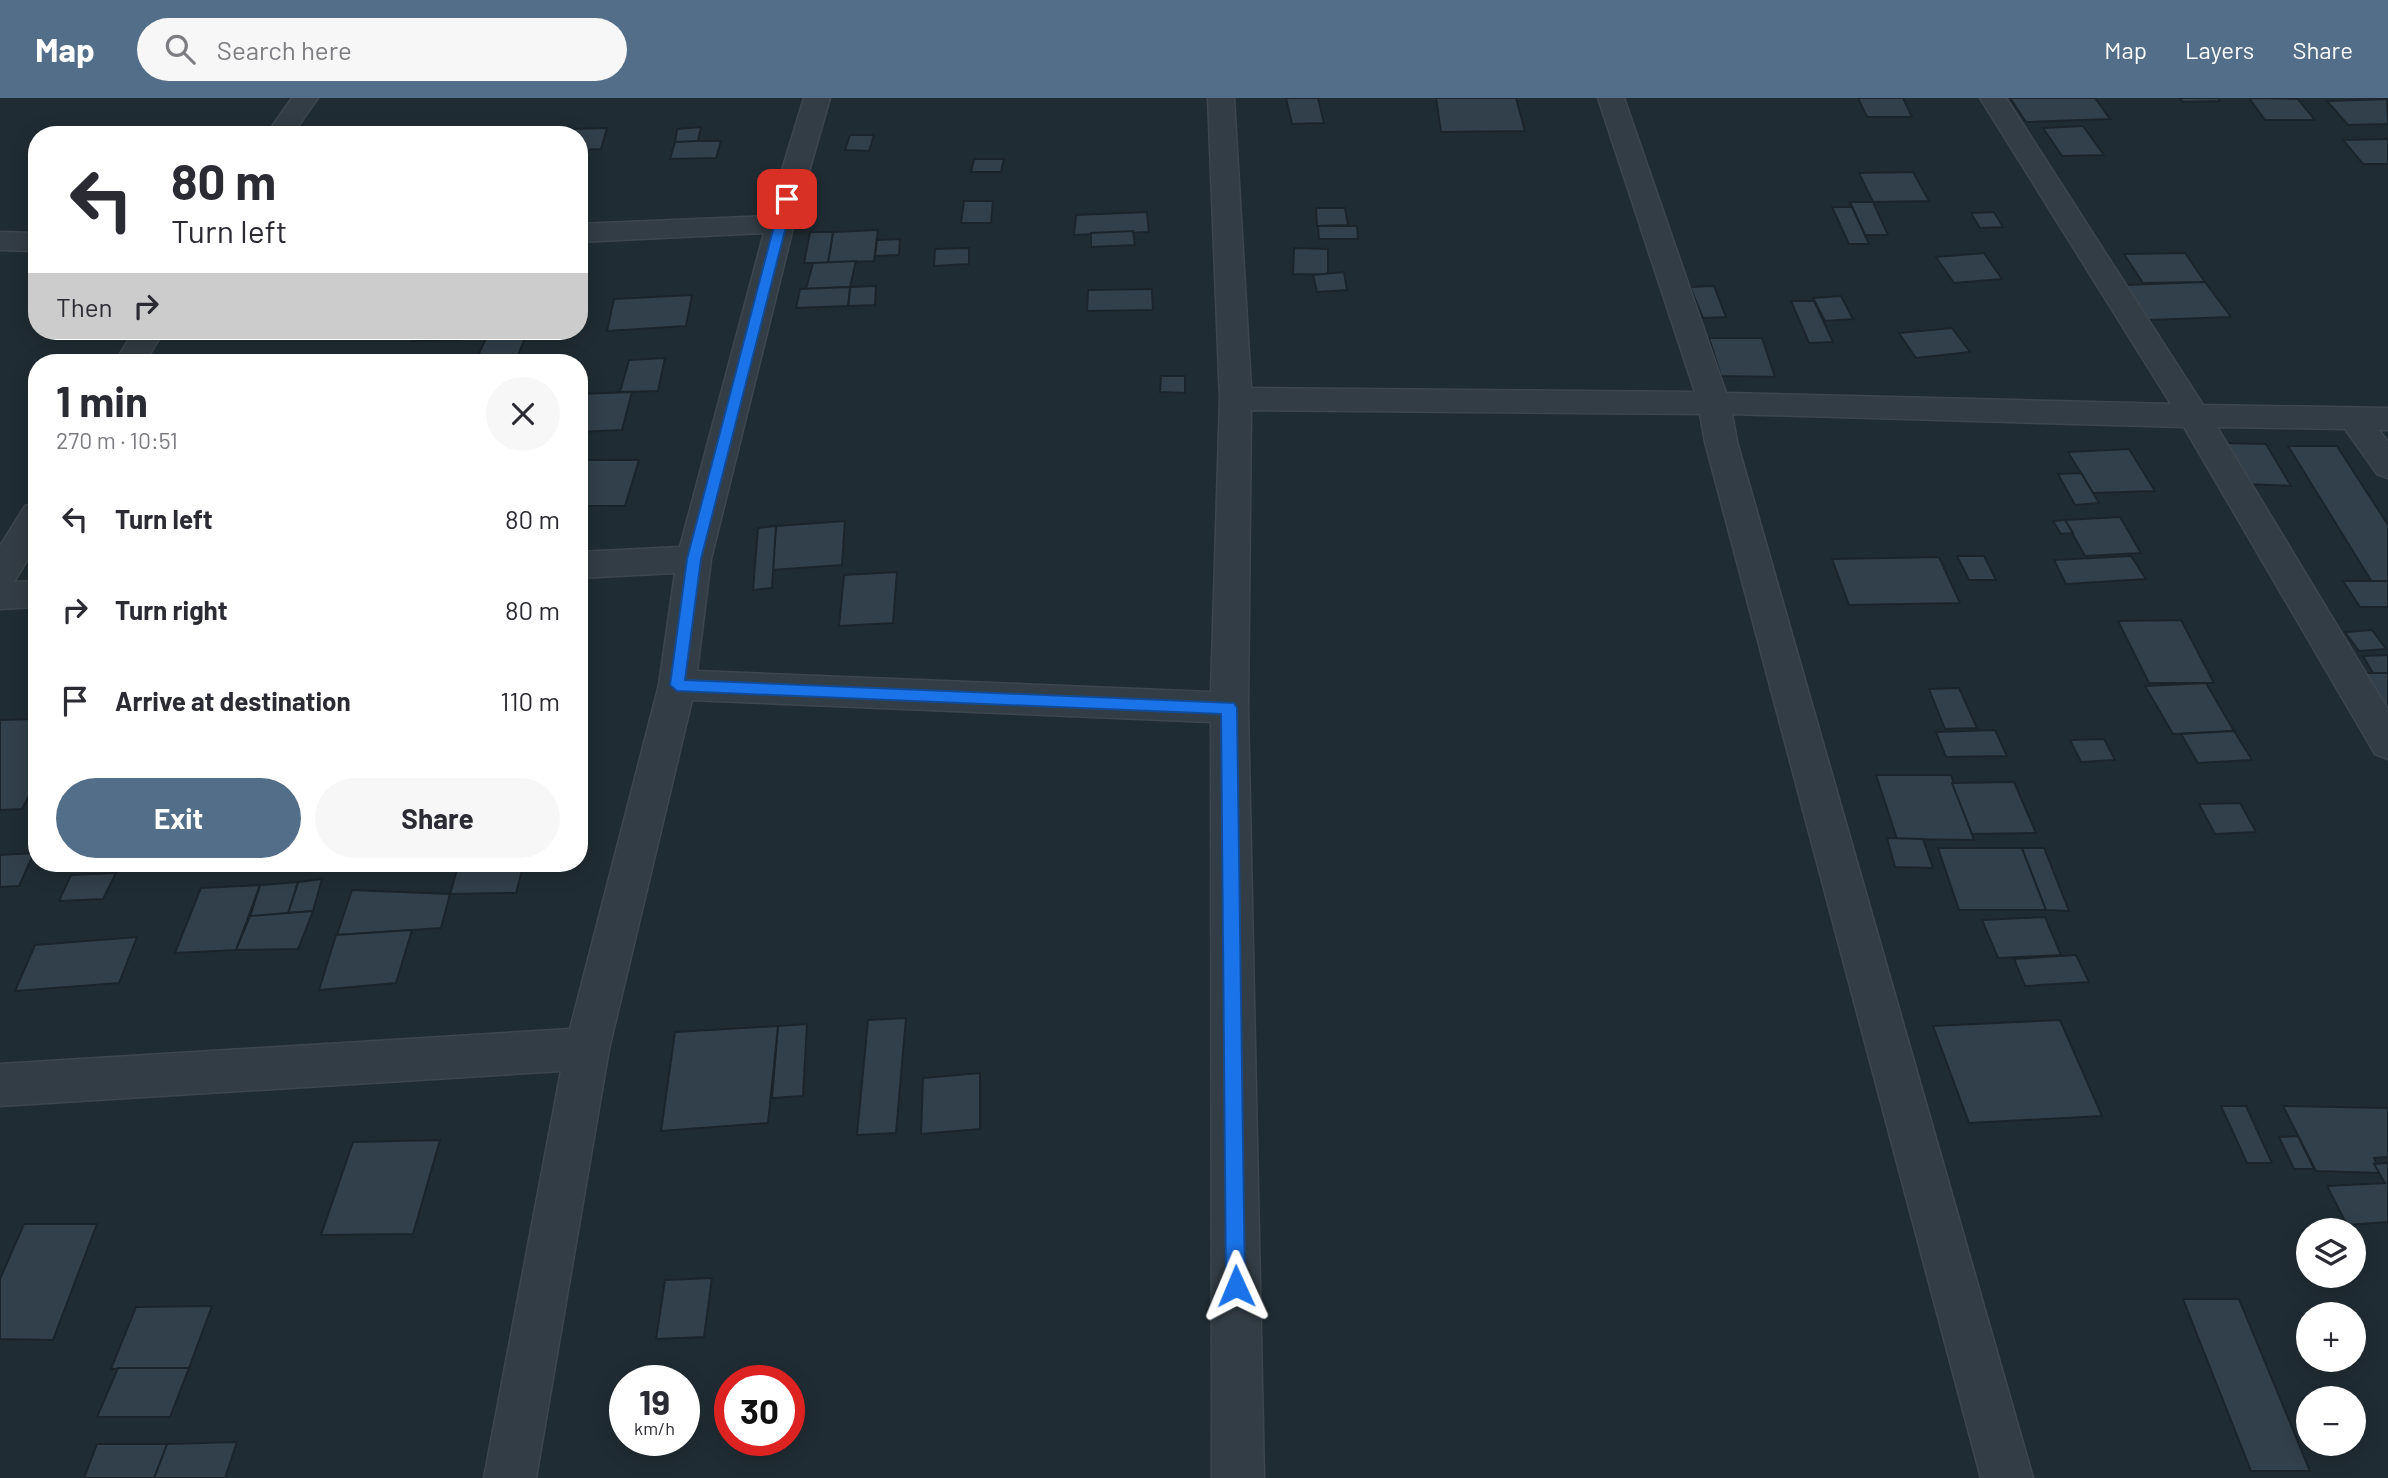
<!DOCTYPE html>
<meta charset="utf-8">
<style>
body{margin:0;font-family:Barlow,sans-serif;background:#f7f7f7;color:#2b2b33;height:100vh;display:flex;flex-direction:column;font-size:26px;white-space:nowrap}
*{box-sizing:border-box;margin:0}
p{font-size:23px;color:#7c7c81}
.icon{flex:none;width:38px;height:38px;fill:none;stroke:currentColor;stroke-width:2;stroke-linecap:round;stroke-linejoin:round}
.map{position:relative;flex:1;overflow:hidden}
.side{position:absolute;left:28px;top:256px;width:560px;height:518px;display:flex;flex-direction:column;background:#fff;border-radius:28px;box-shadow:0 4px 18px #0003}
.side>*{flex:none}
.top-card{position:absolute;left:28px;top:28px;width:560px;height:214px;border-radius:28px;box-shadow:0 4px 18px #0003;background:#fff;color:#2b2b33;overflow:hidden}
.controls{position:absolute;left:2296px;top:1120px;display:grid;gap:14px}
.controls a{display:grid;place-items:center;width:70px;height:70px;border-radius:50%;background:#fff;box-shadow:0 4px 18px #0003;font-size:35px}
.speed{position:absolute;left:609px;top:1267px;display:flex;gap:14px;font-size:35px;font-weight:700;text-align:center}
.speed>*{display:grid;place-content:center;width:91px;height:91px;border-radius:50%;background:#fff;box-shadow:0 4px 18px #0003;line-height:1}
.speed small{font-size:18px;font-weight:400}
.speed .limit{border:10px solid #d22;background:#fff;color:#111}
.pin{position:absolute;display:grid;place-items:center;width:60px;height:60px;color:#fff;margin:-30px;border-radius:14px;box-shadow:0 4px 10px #0006}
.me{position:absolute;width:77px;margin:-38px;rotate:359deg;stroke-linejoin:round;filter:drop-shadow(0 0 5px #0008)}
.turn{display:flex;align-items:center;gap:24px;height:147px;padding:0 28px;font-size:32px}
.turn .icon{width:91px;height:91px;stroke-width:2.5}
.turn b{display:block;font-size:49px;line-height:60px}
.then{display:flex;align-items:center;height:66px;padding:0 28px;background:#0003;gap:14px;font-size:26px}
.round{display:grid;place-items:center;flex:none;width:74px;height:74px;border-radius:37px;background:#f7f7f7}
.headline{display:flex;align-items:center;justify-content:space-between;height:119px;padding:0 28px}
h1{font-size:42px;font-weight:700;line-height:52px}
.primary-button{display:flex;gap:14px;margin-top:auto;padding:14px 28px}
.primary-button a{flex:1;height:80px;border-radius:42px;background:#536e88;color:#fff;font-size:28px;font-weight:700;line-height:80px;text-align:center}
.primary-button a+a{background:#f7f7f7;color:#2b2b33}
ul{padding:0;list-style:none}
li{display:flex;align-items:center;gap:21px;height:91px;padding:0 28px}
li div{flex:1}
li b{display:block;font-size:26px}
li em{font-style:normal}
header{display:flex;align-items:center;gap:42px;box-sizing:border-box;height:98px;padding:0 35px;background:#536e88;color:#fff}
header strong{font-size:33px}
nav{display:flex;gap:38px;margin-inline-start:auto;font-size:24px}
.search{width:490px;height:63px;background:#f7f7f7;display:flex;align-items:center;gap:18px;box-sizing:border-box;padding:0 24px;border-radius:38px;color:#7c7c81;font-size:26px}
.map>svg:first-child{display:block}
</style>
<header>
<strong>Map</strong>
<div class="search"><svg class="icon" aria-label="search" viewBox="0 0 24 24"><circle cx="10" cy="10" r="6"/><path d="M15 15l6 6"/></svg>Search here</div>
<nav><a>Map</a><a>Layers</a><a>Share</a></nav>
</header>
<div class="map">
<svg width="2388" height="1380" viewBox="0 0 2388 1380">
<rect width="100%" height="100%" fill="#202c34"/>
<g fill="#32404b" stroke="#1b242b" stroke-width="2">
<polygon points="1286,0 1318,0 1324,25 1292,26"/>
<polygon points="1436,0 1516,0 1525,33 1441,34"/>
<polygon points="1858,0 1903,0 1912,19 1867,19"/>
<polygon points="2010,0 2095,0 2110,21 2026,24"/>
<polygon points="2180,0 2218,0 2220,3 2183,4"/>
<polygon points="2249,0 2298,1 2315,22 2265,22"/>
<polygon points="2387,1 2388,26 2348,27 2327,3"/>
<polygon points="2083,28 2104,57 2062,58 2043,30"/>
<polygon points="701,29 698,43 675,45 677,31"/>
<polygon points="607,30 601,51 579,52 579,37 567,37 568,31"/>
<polygon points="850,37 874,37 869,53 845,52"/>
<polygon points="2388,41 2388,66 2363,66 2343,42"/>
<polygon points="698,43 721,43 716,60 670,61 675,44"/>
<polygon points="974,61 1004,61 1001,74 971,74"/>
<polygon points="1913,74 1929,103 1873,104 1859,75"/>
<polygon points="964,103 993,103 991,125 961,125"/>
<polygon points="1850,104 1873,104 1888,137 1865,137"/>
<polygon points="1832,109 1852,109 1869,146 1849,146"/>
<polygon points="1316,110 1345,110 1348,127 1317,128"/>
<polygon points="1147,114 1149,134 1074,137 1076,117"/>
<polygon points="1994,114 2003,129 1980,130 1971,115"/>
<polygon points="1318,128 1357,128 1358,141 1319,141"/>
<polygon points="878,132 874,163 828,165 833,134"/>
<polygon points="1133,133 1135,147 1091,149 1091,135"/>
<polygon points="810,134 833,134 828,165 804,165"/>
<polygon points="900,141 899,157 875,158 877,142"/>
<polygon points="969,150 969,166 934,168 935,151"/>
<polygon points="1294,150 1328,151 1328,177 1293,176"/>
<polygon points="1984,155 2002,181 1954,185 1936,159"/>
<polygon points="2185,155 2205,184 2143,185 2124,156"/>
<polygon points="856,163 850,189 806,191 813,165"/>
<polygon points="1344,174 1347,192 1317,194 1313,177"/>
<polygon points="2205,184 2231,219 2148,222 2125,187"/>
<polygon points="876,188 875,207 848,208 850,189"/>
<polygon points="1714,188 1726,219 1703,220 1690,189"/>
<polygon points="850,189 848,208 796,210 800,191"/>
<polygon points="1152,191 1153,212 1087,213 1088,192"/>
<polygon points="692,197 686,228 607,233 614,201"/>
<polygon points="1841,198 1853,221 1825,223 1813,200"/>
<polygon points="1791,203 1814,203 1833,244 1809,245"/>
<polygon points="1952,230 1970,254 1916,260 1899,235"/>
<polygon points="415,233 442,233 438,242 411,243"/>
<polygon points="442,233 464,233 460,242 438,242"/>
<polygon points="488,236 527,236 515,264 475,264"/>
<polygon points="1709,240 1762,240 1775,279 1721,278"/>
<polygon points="665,260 658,293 620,294 629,262"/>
<polygon points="1161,278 1185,278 1185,295 1160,294"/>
<polygon points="632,294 622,332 579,334 579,296"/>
<polygon points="2222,345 2266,346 2291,388 2245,386"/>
<polygon points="2288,348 2337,348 2388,427 2388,484 2372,484"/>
<polygon points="2129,351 2155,393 2093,395 2068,354"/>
<polygon points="579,362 639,362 625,408 579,408"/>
<polygon points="2081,375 2099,405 2075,407 2058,376"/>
<polygon points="2120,419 2141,455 2085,458 2065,422"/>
<polygon points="2065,422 2073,435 2061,436 2053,423"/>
<polygon points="845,423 842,467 772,472 776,428"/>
<polygon points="776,428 772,490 753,492 758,430"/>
<polygon points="1957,458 1984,458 1996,482 1969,482"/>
<polygon points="2131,458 2146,481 2066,486 2054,462"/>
<polygon points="1939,459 1960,505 1849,507 1832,461"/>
<polygon points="897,474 893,525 839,528 844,477"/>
<polygon points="2343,483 2388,483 2388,509 2360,509"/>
<polygon points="2181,522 2214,585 2149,585 2118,523"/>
<polygon points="2372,532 2386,551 2359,553 2345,534"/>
<polygon points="2388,557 2388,575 2373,575 2363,558"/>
<polygon points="2364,575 2388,575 2388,614"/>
<polygon points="2206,585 2234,633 2173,636 2145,588"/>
<polygon points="1959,590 1977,630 1945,631 1929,591"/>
<polygon points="37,621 37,682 22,711 0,712 0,622"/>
<polygon points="1995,632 2007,658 1946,659 1936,634"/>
<polygon points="2234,633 2252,662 2198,665 2181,636"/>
<polygon points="2104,641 2115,662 2081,664 2070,642"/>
<polygon points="1876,677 1951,677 1974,742 1897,741"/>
<polygon points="2014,684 2036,735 1972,736 1952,685"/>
<polygon points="2240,705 2256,734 2215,736 2199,706"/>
<polygon points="1887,740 1923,741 1933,770 1895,769"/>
<polygon points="1938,750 2022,750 2046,812 1959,812"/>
<polygon points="2022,750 2044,750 2069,813 2046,812"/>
<polygon points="34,755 19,788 0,789 0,757"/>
<polygon points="459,765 524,765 516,795 450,796"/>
<polygon points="116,775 103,801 59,803 71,777"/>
<polygon points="322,781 313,813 288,815 298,784"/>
<polygon points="298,784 288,815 250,819 260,787"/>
<polygon points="260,787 236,852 175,855 201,790"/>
<polygon points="352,792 450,796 441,830 337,837"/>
<polygon points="313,813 298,851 236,852 250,818"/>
<polygon points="2045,819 2061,857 1998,860 1982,822"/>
<polygon points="412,832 396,885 319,892 336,837"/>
<polygon points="137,839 119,885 15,893 35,847"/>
<polygon points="2076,857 2089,884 2025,888 2014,861"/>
<polygon points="906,920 896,1035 857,1037 868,922"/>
<polygon points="2060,922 2102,1018 1969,1025 1933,928"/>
<polygon points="807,926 803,998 772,1000 778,928"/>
<polygon points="778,928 768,1025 661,1033 675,934"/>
<polygon points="980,975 980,1031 921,1036 923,980"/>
<polygon points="2221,1008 2246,1008 2272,1065 2247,1065"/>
<polygon points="2283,1008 2388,1010 2388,1059 2374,1060 2380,1075 2316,1073"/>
<polygon points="2298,1038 2314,1071 2294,1071 2279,1039"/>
<polygon points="440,1042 413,1136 321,1137 353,1044"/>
<polygon points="2388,1065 2388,1124 2347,1127 2327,1088 2385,1085 2374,1066"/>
<polygon points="24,1126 97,1126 53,1242 0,1241 0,1181"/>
<polygon points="712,1180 704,1239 656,1241 665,1182"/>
<polygon points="2183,1201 2239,1201 2310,1373 2251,1373"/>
<polygon points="212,1208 189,1270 111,1271 136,1209"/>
<polygon points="118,1270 189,1270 170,1319 97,1319"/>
<polygon points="237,1344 225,1380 154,1380 167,1346"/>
<polygon points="97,1346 167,1346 154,1380 84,1380"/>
</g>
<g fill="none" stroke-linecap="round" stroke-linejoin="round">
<defs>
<g id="minor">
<polygon points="292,0 318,0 292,37 266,37"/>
<polygon points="804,0 830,0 794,126 711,461 697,573 1211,594 1220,301 1208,0 1234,0 1251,290 1695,294 1598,0 1624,0 1726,295 2171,306 1980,0 2006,0 2203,307 2388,310 2388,332 2379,332 2388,344 2388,380 2377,376 2345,331 2217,329 2388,612 2388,661 2375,656 2184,329 1732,316 1737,344 2033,1380 1981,1380 1705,344 1700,316 1251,312 1248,610 1264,1380 1212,1380 1211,624 692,602 609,951 536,1380 484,1380 561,973 0,1008 0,966 570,931 659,587 675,475 579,480 579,454 680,449 764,135 579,144 579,126 768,118"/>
<polygon points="0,134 37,135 37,153 0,152"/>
<polygon points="134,233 164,233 145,264 115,264"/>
<polygon points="37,405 37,446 14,484 37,483 37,509 0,511 0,448 25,408"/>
</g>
</defs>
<use href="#minor" stroke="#3d464e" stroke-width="3"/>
<use href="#minor" fill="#333d45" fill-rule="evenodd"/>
</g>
<polygon fill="#1a73e8" stroke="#114b97" stroke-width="2" points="787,98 793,101 701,461 685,582 1234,605 1237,610 1245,1188 1242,1195 1236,1197 1229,1195 1226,1188 1221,616 677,593 670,587 687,461 781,101"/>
</svg>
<div class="controls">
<a><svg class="icon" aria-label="layers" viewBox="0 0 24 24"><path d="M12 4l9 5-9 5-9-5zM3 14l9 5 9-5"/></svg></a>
<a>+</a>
<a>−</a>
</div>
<div class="speed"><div>19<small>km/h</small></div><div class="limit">30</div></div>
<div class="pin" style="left:787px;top:101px;background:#d93025"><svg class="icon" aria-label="arrive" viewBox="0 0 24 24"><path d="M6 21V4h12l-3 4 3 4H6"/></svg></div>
<svg class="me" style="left:1236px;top:1188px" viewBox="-20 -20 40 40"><path d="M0-17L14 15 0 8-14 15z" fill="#1a73e8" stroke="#fff" stroke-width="4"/></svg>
<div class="top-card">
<div class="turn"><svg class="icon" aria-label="left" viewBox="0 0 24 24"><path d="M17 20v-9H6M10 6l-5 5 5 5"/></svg><div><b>80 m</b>Turn left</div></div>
<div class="then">Then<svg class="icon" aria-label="right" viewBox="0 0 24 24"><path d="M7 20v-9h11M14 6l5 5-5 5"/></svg></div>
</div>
<section class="side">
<div class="headline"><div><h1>1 min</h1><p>270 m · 10:51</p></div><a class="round"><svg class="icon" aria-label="close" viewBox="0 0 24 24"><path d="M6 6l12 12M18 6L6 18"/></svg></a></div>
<ul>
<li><svg class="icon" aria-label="left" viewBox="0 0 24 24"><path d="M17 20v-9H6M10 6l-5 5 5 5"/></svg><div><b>Turn left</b></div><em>80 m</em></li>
<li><svg class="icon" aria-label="right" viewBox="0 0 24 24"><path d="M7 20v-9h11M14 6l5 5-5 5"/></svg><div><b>Turn right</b></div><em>80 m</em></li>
<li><svg class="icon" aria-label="arrive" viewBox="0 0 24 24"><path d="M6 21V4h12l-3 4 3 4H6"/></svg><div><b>Arrive at destination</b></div><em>110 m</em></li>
</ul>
<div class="primary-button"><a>Exit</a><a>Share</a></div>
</section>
</div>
